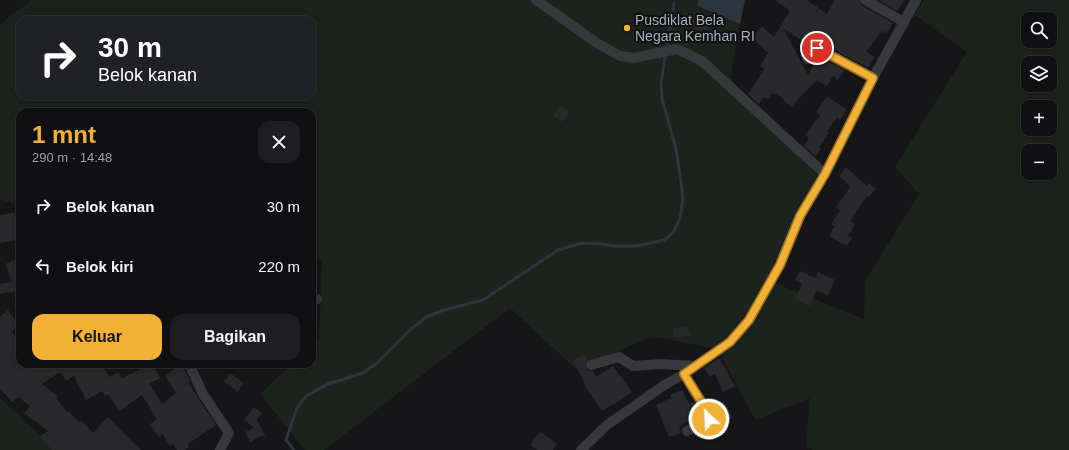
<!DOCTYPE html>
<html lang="id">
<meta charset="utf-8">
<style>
body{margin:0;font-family:Arial,sans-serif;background:#1e1e20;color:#f1f3f6;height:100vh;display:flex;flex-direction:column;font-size:15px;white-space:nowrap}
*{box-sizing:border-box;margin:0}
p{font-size:13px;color:#9c9d9f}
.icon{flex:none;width:22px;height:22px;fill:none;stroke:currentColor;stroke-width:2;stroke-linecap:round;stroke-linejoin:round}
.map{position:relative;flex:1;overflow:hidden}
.panel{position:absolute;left:16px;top:108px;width:300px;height:260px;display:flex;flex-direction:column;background:#101012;border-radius:12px;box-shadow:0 2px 10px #0003,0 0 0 1px #303032}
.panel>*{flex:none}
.guide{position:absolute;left:16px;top:16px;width:300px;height:84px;border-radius:12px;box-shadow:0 2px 10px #0003,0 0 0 1px #303032;background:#202124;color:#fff;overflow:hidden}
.fabs{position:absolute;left:1021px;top:12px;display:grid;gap:8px}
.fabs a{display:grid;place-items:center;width:36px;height:36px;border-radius:8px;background:#101012;box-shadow:0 2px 10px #0003,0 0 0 1px #303032;font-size:20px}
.pin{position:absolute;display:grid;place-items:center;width:34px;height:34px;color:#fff;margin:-17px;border:2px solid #fff;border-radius:50%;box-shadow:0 1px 4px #0007}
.me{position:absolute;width:44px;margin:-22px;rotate:335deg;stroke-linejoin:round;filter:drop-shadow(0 0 3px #0008)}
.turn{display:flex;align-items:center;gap:14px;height:84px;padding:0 16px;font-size:18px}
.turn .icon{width:52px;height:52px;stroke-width:2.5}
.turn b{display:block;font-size:28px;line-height:34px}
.round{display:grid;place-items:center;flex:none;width:42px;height:42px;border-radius:12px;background:#1e1e20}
.headline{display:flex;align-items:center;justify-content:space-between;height:68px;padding:0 16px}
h1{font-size:24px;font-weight:700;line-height:30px;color:#f2b134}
.cta{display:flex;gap:8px;margin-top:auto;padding:8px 16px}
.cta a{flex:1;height:46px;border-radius:12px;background:#f2b134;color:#111;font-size:16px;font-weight:700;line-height:46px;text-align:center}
.cta a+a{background:#1e1e20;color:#f1f3f6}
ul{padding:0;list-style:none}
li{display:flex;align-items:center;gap:12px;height:60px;padding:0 16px}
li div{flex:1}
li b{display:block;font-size:15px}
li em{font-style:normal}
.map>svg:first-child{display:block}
</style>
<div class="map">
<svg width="1069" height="450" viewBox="0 0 1069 450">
<rect width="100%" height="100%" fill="#161618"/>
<g fill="#1c231d" fill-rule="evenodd">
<path d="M32,0H698L697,6L740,24L730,78L817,175L770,281L864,319L865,281L919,194L895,167L967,52L915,15L923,0H1069V450H813L806,446L810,398L755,420L718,349L652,336L577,370L510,308L324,450H305L260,394L292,364H312V345L319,339L322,260L312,257V112H20V206L0,199V24ZM1028,19H1050V41H1028ZM20,20H312V96H20ZM1028,63H1050V85H1028ZM1028,107H1050V129H1028ZM1028,151H1050V173H1028Z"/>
<polygon points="0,398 56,450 0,450"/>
</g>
<polygon fill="#2c353c" points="698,0 745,0 740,24 697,6"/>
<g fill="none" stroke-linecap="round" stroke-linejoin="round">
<polyline stroke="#2c353c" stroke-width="3" points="294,450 286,440 297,408 306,396 328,384 363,373 377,363 409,331 426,317 444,310 483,300 558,250 582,243 601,244 616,246 637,246 664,240 672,234 680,219 683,198 678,161 675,145 662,99 661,83 674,4"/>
</g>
<g fill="#29292c">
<polygon points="775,0 807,0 827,14 835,0 859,0 862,6 893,23 887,33 882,31 866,52 875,57 868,68 820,42 815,42 810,46 783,28 808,75 819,57 845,70 838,80 833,76 827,86 817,80 791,107 776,93 775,95 772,93 768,99 764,97 759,104 748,94 764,69 760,66 768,53 752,38 762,26 774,37 790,11"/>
<polygon points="878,0 905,0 897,11"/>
<polygon points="708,16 708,29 692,30 691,17"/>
<polygon points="827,96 847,110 840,120 837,118 827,132 829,133 819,147 821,148 816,157 804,146 809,138 805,135 820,115 816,112"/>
<polygon points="560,105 569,111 562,122 553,116"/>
<polygon points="846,167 867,186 869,183 876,189 868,197 867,196 850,221 855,224 848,236 852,238 847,246 829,236 835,226 831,224 840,210 836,207 850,187 848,184 839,176"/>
<polygon points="19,212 20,240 0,243 0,215"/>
<polygon points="20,258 20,300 16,291 0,294 0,284 12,282 5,264"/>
<polygon points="800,271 815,278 818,272 835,280 828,296 817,290 810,306 795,299 802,284 795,280"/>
<polygon points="8,310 19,325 11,331 20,344 20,364 102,364 109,377 118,372 122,378 150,364 153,364 160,378 149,384 162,404 176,393 165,376 182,364 190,381 188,383 216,425 188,444 189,447 185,450 177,450 173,444 170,446 163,434 159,437 150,424 157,419 142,395 119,411 108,394 105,396 102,391 86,400 74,376 66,381 60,372 42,384 58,396 56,398 67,412 68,411 79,422 81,420 93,433 108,417 141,450 52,450 46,443 45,444 40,436 48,431 24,413 30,406 18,397 12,402 0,389 0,317"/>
<polygon points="688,327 691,336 674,337 674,328"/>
<polygon points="584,355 587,360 585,364 587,370 593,371 596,377 613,366 632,392 613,405 613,404 602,411 584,385 585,384 573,360"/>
<polygon points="719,358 735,386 723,392 715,374 710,377 704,368"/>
<polygon points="230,373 244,383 238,392 224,382"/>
<polygon points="682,390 689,404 694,402 702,416 679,426 681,433 669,437 656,405 671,398 670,395"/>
<polygon points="724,401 733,417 722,423 713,406"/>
<polygon points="254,407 262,413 257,420 266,437 263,435 250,442 245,432 254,428 244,420"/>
<polygon points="540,431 557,444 553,450 537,450 530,445"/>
</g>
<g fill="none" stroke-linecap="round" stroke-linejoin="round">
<g stroke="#37383d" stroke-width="10">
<polyline points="536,0 597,43 620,56 634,58 677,49 702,61 825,174"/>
<polyline points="865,0 904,22"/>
<polyline points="807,59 817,48 873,78"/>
<polyline points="312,298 317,299"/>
<polyline points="189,364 203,394 229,433 220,450"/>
<polyline points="591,365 619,357 633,366 661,364 695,366"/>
<polyline points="684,374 709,414 709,419 707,422 687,431"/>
<polyline points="581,450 607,425 663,386 684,374 730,342 749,320 780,265 800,216 825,174 873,78 916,0"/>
</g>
</g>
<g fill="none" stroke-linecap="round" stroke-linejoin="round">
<defs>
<polyline id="route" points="709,419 709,414 684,374 730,342 749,320 780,265 800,216 825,174 873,78 817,48"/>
</defs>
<use href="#route" stroke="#9d7322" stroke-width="10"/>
<use href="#route" stroke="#f2b134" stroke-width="7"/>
</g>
<circle fill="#f2b134" stroke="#111113" stroke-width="1.5" cx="627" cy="28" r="4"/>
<g text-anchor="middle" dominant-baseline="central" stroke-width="4" stroke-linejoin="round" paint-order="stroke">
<g font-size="14" fill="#a8adb8" stroke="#111113" text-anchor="start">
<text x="635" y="20">Pusdiklat Bela<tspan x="635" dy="16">Negara Kemhan RI</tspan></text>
</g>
</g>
</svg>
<div class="fabs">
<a><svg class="icon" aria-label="search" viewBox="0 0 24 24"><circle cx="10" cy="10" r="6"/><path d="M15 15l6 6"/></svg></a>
<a><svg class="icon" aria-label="layers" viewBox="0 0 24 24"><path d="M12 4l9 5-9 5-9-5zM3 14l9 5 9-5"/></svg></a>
<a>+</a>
<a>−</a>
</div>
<div class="pin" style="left:817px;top:48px;background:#d93025"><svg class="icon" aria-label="arrive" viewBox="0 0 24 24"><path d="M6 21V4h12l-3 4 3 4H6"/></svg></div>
<svg class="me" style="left:709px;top:419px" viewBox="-20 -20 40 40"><circle r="17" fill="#f2b134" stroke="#fff" stroke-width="3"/><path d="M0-11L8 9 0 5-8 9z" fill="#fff"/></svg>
<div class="guide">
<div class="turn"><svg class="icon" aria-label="right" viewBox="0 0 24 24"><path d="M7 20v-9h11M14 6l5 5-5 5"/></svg><div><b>30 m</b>Belok kanan</div></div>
</div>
<section class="panel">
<div class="headline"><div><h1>1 mnt</h1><p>290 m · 14:48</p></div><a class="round"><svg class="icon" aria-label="close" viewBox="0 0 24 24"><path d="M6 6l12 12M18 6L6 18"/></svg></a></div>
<ul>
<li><svg class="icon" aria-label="right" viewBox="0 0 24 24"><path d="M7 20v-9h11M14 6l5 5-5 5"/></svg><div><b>Belok kanan</b></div><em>30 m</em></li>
<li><svg class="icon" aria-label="left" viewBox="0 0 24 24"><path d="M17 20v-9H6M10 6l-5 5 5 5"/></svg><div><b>Belok kiri</b></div><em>220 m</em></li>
</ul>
<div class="cta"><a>Keluar</a><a>Bagikan</a></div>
</section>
</div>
